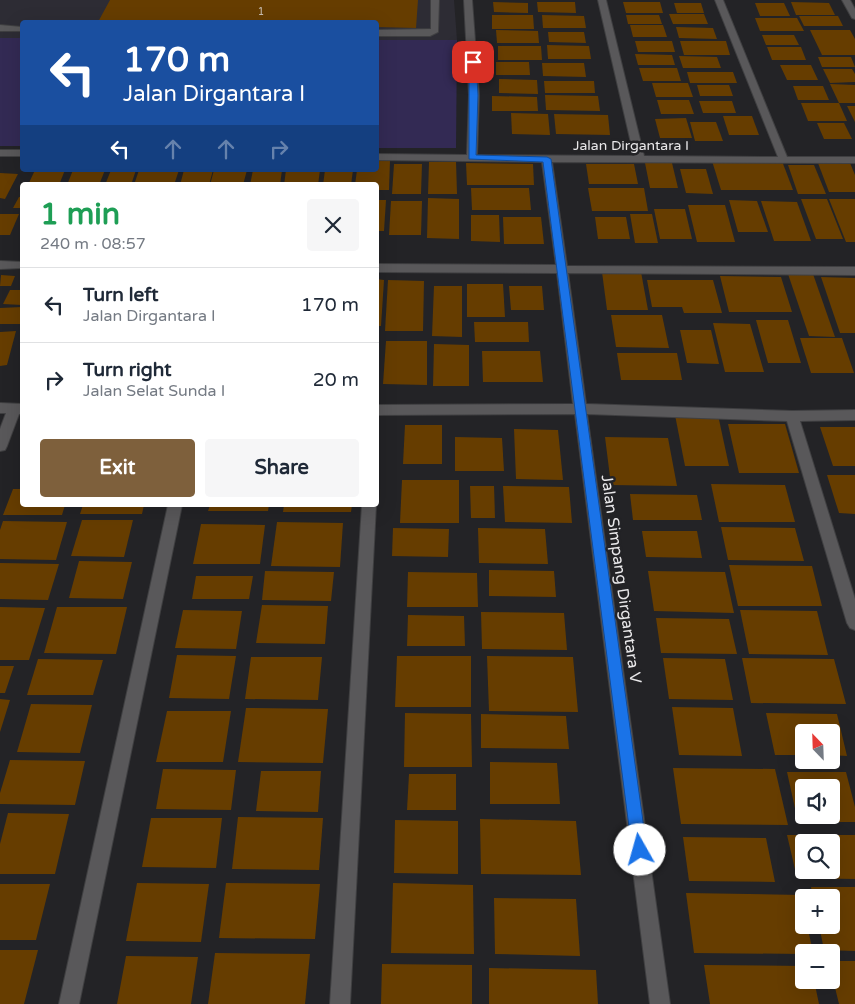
<!DOCTYPE html>
<meta charset="utf-8">
<style>
body{margin:0;font-family:"Varela Round",sans-serif;background:#f6f6f7;color:#1f2937;height:100vh;display:flex;flex-direction:column;font-size:19px;white-space:nowrap}
*{box-sizing:border-box;margin:0}
p{font-size:16px;color:#747a83}
.icon{flex:none;width:28px;height:28px;fill:none;stroke:currentColor;stroke-width:2;stroke-linecap:round;stroke-linejoin:round}
.map{position:relative;flex:1;overflow:hidden}
.details{position:absolute;left:20px;top:182px;width:359px;height:325px;display:flex;flex-direction:column;background:#fff;border-radius:5px;box-shadow:0 5px 20px #0002}
.details>*{flex:none}
.banner{position:absolute;left:20px;top:20px;width:359px;height:152px;border-radius:5px;box-shadow:0 5px 20px #0002;background:#1a4fa0;color:#fff;overflow:hidden}
.needle{width:32px;rotate:337deg}
.controls{position:absolute;left:795px;top:724px;display:grid;gap:10px}
.controls a{display:grid;place-items:center;width:45px;height:45px;border-radius:5px;background:#fff;box-shadow:0 5px 20px #0002;font-size:25px}
.pin{position:absolute;display:grid;place-items:center;width:42px;height:42px;color:#fff;margin:-21px;border-radius:10px;box-shadow:0 2px 8px #0006}
.me{position:absolute;width:55px;margin:-28px;rotate:353deg;stroke-linejoin:round;filter:drop-shadow(0 0 4px #0008)}
.turn{display:flex;align-items:center;gap:18px;height:105px;padding:0 20px;font-size:22px}
.turn .icon{width:65px;height:65px;stroke-width:2.5}
.turn b{display:block;font-size:35px;line-height:42px}
.lanes{display:flex;align-items:center;height:48px;padding:0 20px;background:#0003;justify-content:center;gap:25px;direction:ltr}
.lanes .off{opacity:.35}
.round{display:grid;place-items:center;flex:none;width:52px;height:52px;border-radius:5px;background:#f6f6f7}
.summary{display:flex;align-items:center;justify-content:space-between;height:85px;padding:0 20px}
h1{font-size:30px;font-weight:700;line-height:38px;color:#1e9e55}
.cta{display:flex;gap:10px;margin-top:auto;padding:10px 20px}
.cta a{flex:1;height:58px;border-radius:5px;background:#7e603c;color:#fff;font-size:20px;font-weight:700;line-height:58px;text-align:center}
.cta a+a{background:#f6f6f7;color:#1f2937}
ul{padding:0;list-style:none}
li{display:flex;align-items:center;gap:15px;height:75px;padding:0 20px;border-top:1px solid #e0e1e3}
li div{flex:1}
li b{display:block;font-size:19px}
li em{font-style:normal}
.map>svg:first-child{display:block}
</style>
<div class="map">
<svg width="855" height="1004" viewBox="0 0 855 1004">
<rect width="100%" height="100%" fill="#232326"/>
<polygon fill="#2d2c34" points="0,0 454,0 457,40 376,40 376,22 22,22 22,38 0,38"/>
<g fill="#332a54">
<rect x="0" y="38" width="22" height="108"/>
<polygon points="376,40 457,40 456,148 376,148"/>
</g>
<g fill="#663d00" fill-rule="evenodd">
<polygon points="110,0 418,0 416,28 376,27 376,22 98,22"/>
<polygon points="493,2 528,3 528,13 494,12"/>
<polygon points="537,2 575,2 576,13 538,12"/>
<polygon points="623,2 660,2 663,13 626,13"/>
<polygon points="791,2 829,3 835,15 796,15"/>
<polygon points="674,3 701,3 704,13 677,13"/>
<polygon points="755,3 784,3 790,16 760,16"/>
<polygon points="669,14 704,14 708,24 673,24"/>
<polygon points="492,15 533,15 534,29 492,29"/>
<polygon points="542,15 584,16 586,28 543,28"/>
<polygon points="626,15 659,15 662,24 628,24"/>
<polygon points="799,16 838,16 843,26 804,26"/>
<polygon points="755,18 797,18 804,31 760,31"/>
<polygon points="630,25 663,25 667,37 633,37"/>
<polygon points="676,27 713,28 717,39 679,38"/>
<polygon points="496,30 538,31 539,43 497,43"/>
<polygon points="810,30 850,30 855,39 855,55 822,55"/>
<polygon points="548,32 584,32 586,43 549,42"/>
<polygon points="762,35 794,35 799,45 766,45"/>
<polygon points="635,41 672,41 675,52 638,52"/>
<polygon points="680,41 726,41 730,55 684,55"/>
<polygon points="547,45 589,46 591,59 548,59"/>
<polygon points="498,46 541,46 542,60 498,60"/>
<polygon points="767,47 801,47 806,60 772,60"/>
<polygon points="635,54 672,55 675,65 638,65"/>
<polygon points="679,56 717,57 721,68 683,68"/>
<polygon points="818,57 851,57 855,67 822,67"/>
<polygon points="496,62 529,62 530,75 496,75"/>
<polygon points="542,63 584,63 586,77 543,76"/>
<polygon points="780,65 811,65 818,80 787,80"/>
<polygon points="639,68 677,68 681,81 643,81"/>
<polygon points="823,69 852,69 855,74 855,82 830,83"/>
<polygon points="687,72 733,72 737,83 690,83"/>
<polygon points="499,79 537,80 538,94 499,93"/>
<polygon points="544,81 594,81 595,93 545,93"/>
<polygon points="652,83 688,83 693,97 656,97"/>
<polygon points="830,84 855,85 855,103 839,103"/>
<polygon points="697,85 729,85 733,96 700,96"/>
<polygon points="793,86 823,86 829,100 798,100"/>
<polygon points="545,95 598,96 600,111 546,110"/>
<polygon points="492,96 537,97 538,111 492,111"/>
<polygon points="657,100 689,100 694,114 661,114"/>
<polygon points="699,101 732,101 736,113 703,113"/>
<polygon points="801,103 839,103 847,121 808,121"/>
<polygon points="847,106 855,106 855,122"/>
<polygon points="511,113 548,114 550,135 512,134"/>
<polygon points="554,114 608,115 610,135 556,134"/>
<polygon points="723,116 752,116 759,135 729,135"/>
<polygon points="686,118 692,138 660,138 655,119"/>
<polygon points="690,122 716,122 723,141 695,141"/>
<polygon points="817,123 844,123 852,139 824,139"/>
<polygon points="376,160 390,160 389,190 376,190 376,185 355,185 357,170 376,170"/>
<polygon points="712,161 782,161 793,190 721,190"/>
<polygon points="429,162 456,162 457,194 428,194"/>
<polygon points="466,163 533,164 534,185 467,185"/>
<polygon points="645,163 672,163 678,188 650,188"/>
<polygon points="818,163 850,163 855,175 855,192 829,192"/>
<polygon points="394,164 422,164 421,194 392,194"/>
<polygon points="586,164 634,164 638,184 589,184"/>
<polygon points="788,165 814,165 826,194 798,194"/>
<polygon points="680,169 706,169 713,194 686,193"/>
<polygon points="35,170 65,170 59,185 28,185"/>
<polygon points="73,170 105,170 99,185 67,185"/>
<polygon points="111,170 136,170 131,185 105,185"/>
<polygon points="139,170 179,170 174,185 134,185"/>
<polygon points="184,170 213,170 209,185 180,185"/>
<polygon points="214,170 247,170 243,185 210,185"/>
<polygon points="253,170 282,170 280,185 250,185"/>
<polygon points="286,170 320,170 318,185 284,185"/>
<polygon points="325,170 353,170 351,185 323,185"/>
<polygon points="0,173 18,174 5,199 0,198"/>
<polygon points="471,188 529,188 531,210 472,210"/>
<polygon points="588,188 644,188 648,211 592,211"/>
<polygon points="19,197 22,197 22,208 13,208"/>
<polygon points="428,198 459,199 459,239 427,238"/>
<polygon points="801,199 827,199 843,239 816,239"/>
<polygon points="829,199 855,199 855,242 846,242"/>
<polygon points="376,200 386,200 384,231 376,231"/>
<polygon points="729,200 757,201 768,232 738,232"/>
<polygon points="391,201 422,201 421,235 389,235"/>
<polygon points="761,201 797,202 811,241 774,241"/>
<polygon points="688,205 725,205 735,242 697,242"/>
<polygon points="654,209 685,209 692,239 660,239"/>
<polygon points="0,214 19,214 10,235 0,235"/>
<polygon points="630,214 652,214 658,243 635,243"/>
<polygon points="471,215 499,215 500,242 471,241"/>
<polygon points="503,217 541,217 544,244 504,244"/>
<polygon points="595,217 626,217 630,239 598,239"/>
<polygon points="602,272 641,272 648,310 607,310"/>
<polygon points="788,274 813,274 835,337 809,336"/>
<polygon points="1,275 15,276 11,286 0,286"/>
<polygon points="720,276 781,277 792,312 729,312"/>
<polygon points="821,277 855,278 855,333 840,333"/>
<polygon points="376,279 384,280 381,326 376,326"/>
<polygon points="388,280 424,281 423,331 385,331"/>
<polygon points="647,280 713,280 722,313 684,313 682,307 652,307"/>
<polygon points="467,284 503,284 505,317 467,317"/>
<polygon points="434,286 462,286 462,337 432,336"/>
<polygon points="509,286 542,286 544,310 511,310"/>
<polygon points="10,290 22,290 22,305 3,304"/>
<polygon points="22,307 22,324 0,324 0,308"/>
<polygon points="611,315 662,315 669,348 616,347"/>
<polygon points="756,320 788,320 801,363 768,363"/>
<polygon points="474,322 528,322 529,342 475,342"/>
<polygon points="713,323 750,324 764,372 725,372"/>
<polygon points="680,330 711,330 719,364 687,363"/>
<polygon points="16,331 7,365 0,366 0,332"/>
<polygon points="800,338 842,338 854,373 811,373"/>
<polygon points="386,341 427,341 427,385 383,384"/>
<polygon points="434,344 469,345 469,386 433,386"/>
<polygon points="482,351 540,351 543,382 483,382"/>
<polygon points="617,353 677,353 682,380 621,380"/>
<polygon points="675,415 718,415 729,466 685,466"/>
<polygon points="728,424 785,424 799,473 739,473"/>
<polygon points="405,425 442,425 442,464 403,464"/>
<polygon points="820,427 855,427 855,466 833,466"/>
<polygon points="514,429 558,430 563,480 516,479"/>
<polygon points="455,437 502,438 504,471 455,471"/>
<polygon points="605,437 668,438 677,486 611,485"/>
<polygon points="827,475 855,475 855,514 839,513"/>
<polygon points="402,480 459,480 459,523 400,523"/>
<polygon points="711,484 785,485 795,522 719,522"/>
<polygon points="470,486 494,486 495,518 471,518"/>
<polygon points="503,486 569,487 572,523 505,522"/>
<polygon points="13,489 22,489 22,505 65,505 62,515 3,515"/>
<polygon points="630,494 697,495 702,520 633,520"/>
<polygon points="83,505 144,505 142,514 80,514"/>
<polygon points="210,505 269,505 268,511 208,511"/>
<polygon points="284,505 352,505 351,512 283,512"/>
<polygon points="82,520 133,520 124,557 71,556"/>
<polygon points="3,521 67,522 56,560 0,559 0,530"/>
<polygon points="277,522 343,523 340,567 271,566"/>
<polygon points="201,524 265,525 260,564 193,564"/>
<polygon points="721,527 795,528 804,561 728,560"/>
<polygon points="393,528 449,529 448,557 392,556"/>
<polygon points="478,528 545,529 548,564 479,563"/>
<polygon points="642,531 697,531 702,558 646,557"/>
<polygon points="79,561 132,562 123,599 69,598"/>
<polygon points="0,563 59,564 48,600 0,599"/>
<polygon points="729,565 812,566 822,606 738,606"/>
<polygon points="489,570 554,571 556,597 489,596"/>
<polygon points="265,571 334,572 331,601 262,600"/>
<polygon points="648,571 725,572 734,613 654,611"/>
<polygon points="408,572 477,573 478,607 407,607"/>
<polygon points="196,576 253,576 249,599 192,599"/>
<polygon points="262,605 328,606 325,644 256,643"/>
<polygon points="0,607 45,608 29,660 0,660"/>
<polygon points="57,607 127,607 116,654 44,653"/>
<polygon points="183,610 242,611 236,649 175,648"/>
<polygon points="740,610 817,611 828,655 749,654"/>
<polygon points="481,612 564,613 567,650 482,649"/>
<polygon points="408,615 464,616 465,646 407,646"/>
<polygon points="656,618 729,619 737,654 661,653"/>
<polygon points="177,655 236,656 229,699 169,698"/>
<polygon points="397,656 471,656 471,707 395,707"/>
<polygon points="487,656 573,657 578,712 489,711"/>
<polygon points="251,657 322,657 318,700 245,699"/>
<polygon points="663,658 725,659 733,700 669,699"/>
<polygon points="742,658 834,659 846,704 751,703"/>
<polygon points="38,659 103,660 93,695 27,695"/>
<polygon points="0,666 14,666 5,693 0,693"/>
<polygon points="0,699 10,700 0,732"/>
<polygon points="31,704 92,705 80,753 17,752"/>
<polygon points="672,707 733,708 742,756 679,755"/>
<polygon points="246,708 328,709 323,763 238,762"/>
<polygon points="167,711 231,711 223,762 156,762"/>
<polygon points="405,713 471,714 472,767 404,767"/>
<polygon points="766,713 837,714 847,756 831,755 831,732 804,732 804,755 775,755"/>
<polygon points="481,714 566,716 569,749 481,748"/>
<polygon points="10,760 85,761 75,805 0,804 0,793"/>
<polygon points="490,762 557,763 560,804 490,804"/>
<polygon points="673,768 775,769 788,825 681,824"/>
<polygon points="163,769 236,770 231,810 156,809"/>
<polygon points="261,771 321,771 318,812 256,811"/>
<path d="M787,772H846L855,807V822H798ZM804,788H831V815H804Z"/>
<polygon points="409,774 456,774 456,810 407,810"/>
<polygon points="8,813 69,814 55,874 0,874 0,844"/>
<polygon points="238,817 323,818 319,870 232,869"/>
<polygon points="151,818 222,818 216,868 142,867"/>
<polygon points="480,819 576,821 581,875 481,874"/>
<polygon points="395,820 458,821 458,874 394,873"/>
<path d="M787,835H855V879L797,878ZM804,842H831V870H804Z"/>
<polygon points="683,837 766,838 775,882 689,881"/>
<polygon points="137,883 209,884 201,942 126,941"/>
<polygon points="226,883 320,884 315,939 219,938"/>
<polygon points="393,883 473,885 474,954 391,953"/>
<polygon points="0,884 50,884 36,940 0,940"/>
<polygon points="811,887 855,887 855,951 824,950 819,925 831,925 831,898 813,898"/>
<polygon points="686,893 801,895 804,909 804,925 807,925 813,952 804,952 804,954 694,953"/>
<polygon points="494,898 576,899 580,956 495,954"/>
<polygon points="0,950 38,950 24,1004 0,1004"/>
<polygon points="215,953 310,954 305,1004 208,1004"/>
<polygon points="126,956 198,957 191,1004 117,1004"/>
<polygon points="831,961 855,961 855,1004 839,1004 831,971"/>
<polygon points="382,964 472,965 472,1004 381,1004"/>
<polygon points="704,965 804,966 804,980 814,980 819,1004 710,1004"/>
<polygon points="489,968 596,970 598,1004 489,1004"/>
</g>
<g fill="none" stroke-linecap="round" stroke-linejoin="round">
<defs>
<g id="service">
<polygon points="431,0 439,0 438,32 430,36 376,36 376,30 431,29"/>
<polygon points="0,25 22,27 22,31 0,31"/>
</g>
<g id="minor">
<polygon points="464,0 472,0 479,95 477,155 634,156 598,0 606,0 644,156 778,157 715,0 723,0 787,157 855,157 855,163 552,162 567,266 855,267 855,275 568,273 586,404 792,411 855,410 855,420 800,421 855,599 855,630 850,628 847,623 787,421 587,414 670,1004 650,1004 575,414 376,415 376,405 573,404 557,273 376,272 376,264 556,265 542,162 376,160 376,154 467,155 469,95"/>
<polygon points="842,0 850,0 855,9 855,19 852,18"/>
<rect x="0" y="150" width="22" height="6"/>
<polygon points="0,261 22,262 22,268 0,269"/>
<polygon points="0,403 22,404 22,414 19,414 7,446 5,450 0,451 0,429 6,413 0,413"/>
<polygon points="168,505 182,505 79,1004 59,1004"/>
<polygon points="362,505 376,505 350,1004 330,1004"/>
</g>
</defs>
<use href="#service" stroke="#3f3f41" stroke-width="2"/>
<use href="#minor" stroke="#3f3f41" stroke-width="2"/>
<use href="#service" fill="#59585a" fill-rule="evenodd"/>
<use href="#minor" fill="#59585a" fill-rule="evenodd"/>
</g>
<polygon fill="#1a73e8" stroke="#114b97" points="473,60 476,62 478,95 476,155 547,157 551,159 647,850 645,856 640,858 635,856 632,850 543,162 469,159 469,62"/>
<g text-anchor="middle" dominant-baseline="central" stroke-width="5" stroke-linejoin="round" paint-order="stroke">
<g font-size="11" fill="#c8bdb0">
<text x="261" y="11">1</text>
</g>
<g font-size="14" fill="#e9e8ea" stroke="#232326">
<text x="631" y="145">Jalan Dirgantara I</text>
</g>
<g font-size="16" fill="#e9e8ea" stroke="#232326">
<text transform="translate(621 579) rotate(82)">Jalan Simpang Dirgantara V</text>
</g>
</g>
</svg>
<div class="controls">
<a><svg class="needle" viewBox="-14 -14 28 28"><path d="M0-13l5 13h-10z" fill="#e53935"/><path d="M0 13l5-13h-10z" fill="#747a83"/></svg></a>
<a><svg class="icon" aria-label="sound" viewBox="0 0 24 24"><path d="M4 9h4l5-4v14l-5-4H4zM17 9q2 3 0 6"/></svg></a>
<a><svg class="icon" aria-label="search" viewBox="0 0 24 24"><circle cx="10" cy="10" r="6"/><path d="M15 15l6 6"/></svg></a>
<a>+</a>
<a>−</a>
</div>
<div class="pin" style="left:473px;top:62px;background:#d93025"><svg class="icon" aria-label="arrive" viewBox="0 0 24 24"><path d="M6 21V4h12l-3 4 3 4H6"/></svg></div>
<svg class="me" style="left:640px;top:850px" viewBox="-20 -20 40 40"><circle r="19" fill="#fff"/><path d="M0-13L10 11 0 6-10 11z" fill="#1a73e8"/></svg>
<div class="banner">
<div class="turn"><svg class="icon" aria-label="left" viewBox="0 0 24 24"><path d="M17 20v-9H6M10 6l-5 5 5 5"/></svg><div><b>170 m</b>Jalan Dirgantara I</div></div>
<div class="lanes"><svg class="icon" aria-label="left" viewBox="0 0 24 24"><path d="M17 20v-9H6M10 6l-5 5 5 5"/></svg><svg class="icon off" aria-label="ahead" viewBox="0 0 24 24"><path d="M12 20V5M6 11l6-6 6 6"/></svg><svg class="icon off" aria-label="ahead" viewBox="0 0 24 24"><path d="M12 20V5M6 11l6-6 6 6"/></svg><svg class="icon off" aria-label="right" viewBox="0 0 24 24"><path d="M7 20v-9h11M14 6l5 5-5 5"/></svg></div>
</div>
<section class="details">
<div class="summary"><div><h1>1 min</h1><p>240 m · 08:57</p></div><a class="round"><svg class="icon" aria-label="close" viewBox="0 0 24 24"><path d="M6 6l12 12M18 6L6 18"/></svg></a></div>
<ul>
<li><svg class="icon" aria-label="left" viewBox="0 0 24 24"><path d="M17 20v-9H6M10 6l-5 5 5 5"/></svg><div><b>Turn left</b><p>Jalan Dirgantara I</p></div><em>170 m</em></li>
<li><svg class="icon" aria-label="right" viewBox="0 0 24 24"><path d="M7 20v-9h11M14 6l5 5-5 5"/></svg><div><b>Turn right</b><p>Jalan Selat Sunda I</p></div><em>20 m</em></li>
</ul>
<div class="cta"><a>Exit</a><a>Share</a></div>
</section>
</div>
